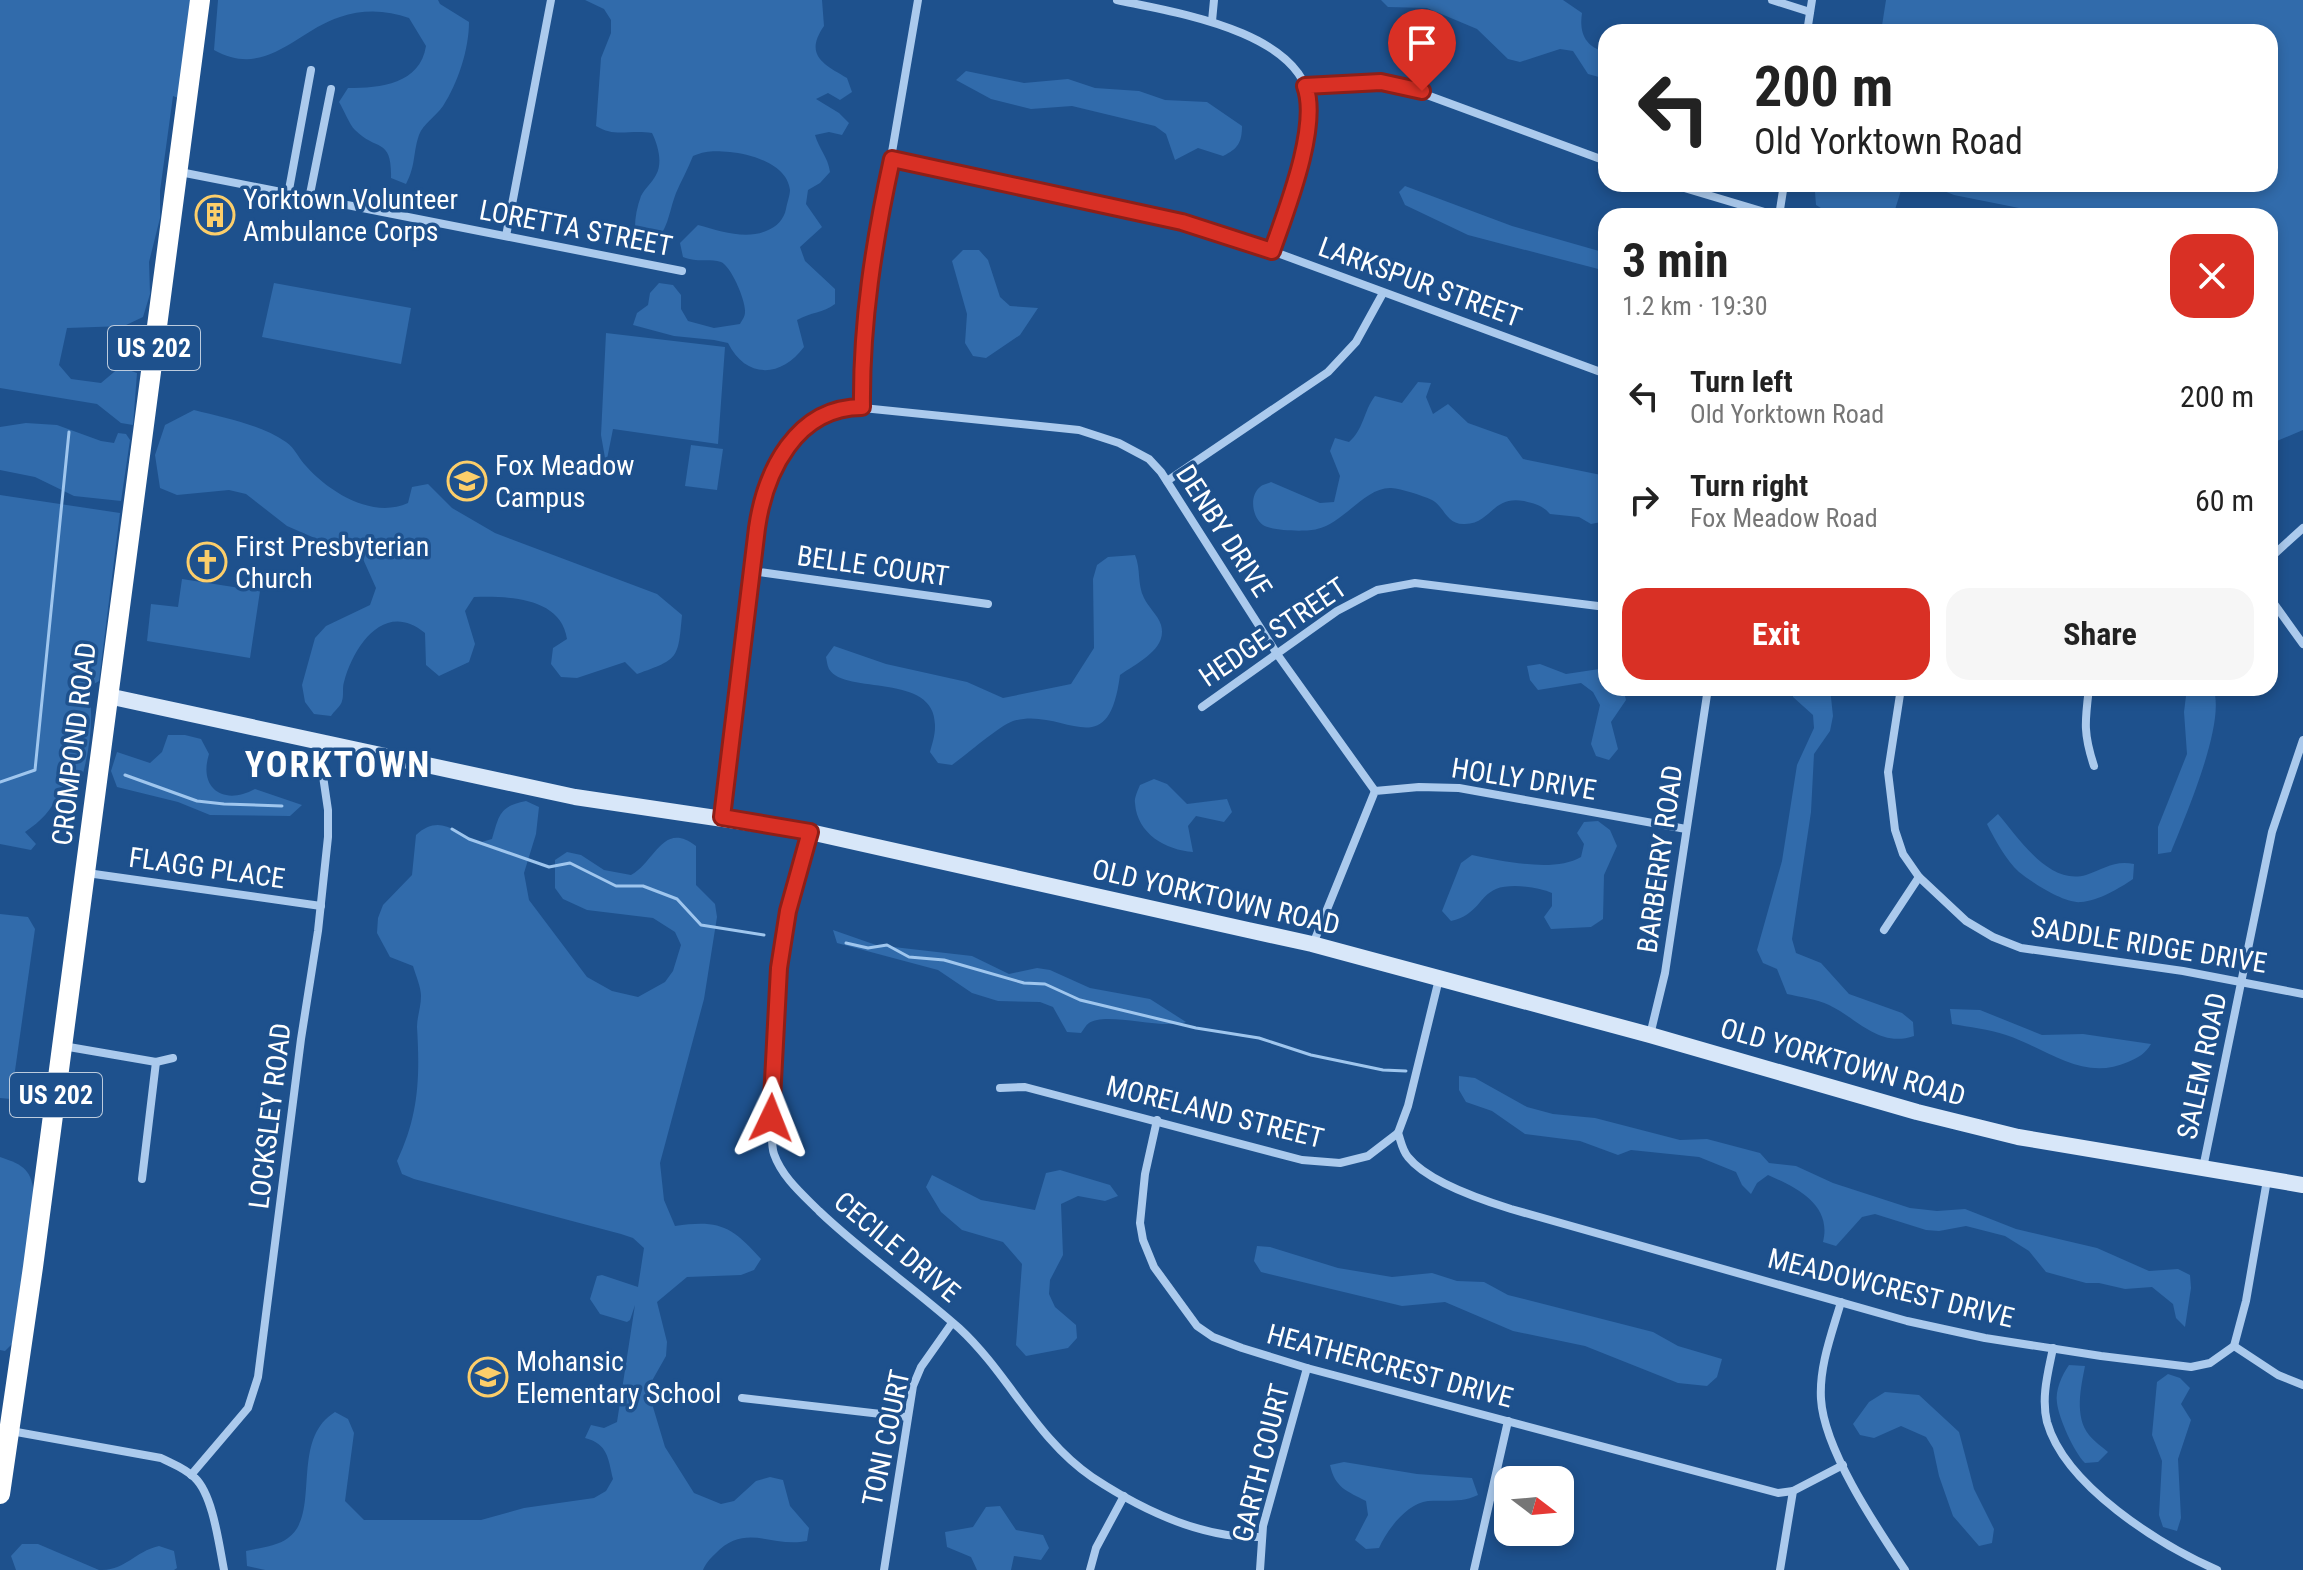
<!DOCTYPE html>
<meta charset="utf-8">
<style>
body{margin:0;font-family:"Roboto Condensed",sans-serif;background:#f6f6f6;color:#222;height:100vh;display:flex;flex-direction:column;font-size:30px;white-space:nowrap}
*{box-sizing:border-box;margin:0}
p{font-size:26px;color:#767676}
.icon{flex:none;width:44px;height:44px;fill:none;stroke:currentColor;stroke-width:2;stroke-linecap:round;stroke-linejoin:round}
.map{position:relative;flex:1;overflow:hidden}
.side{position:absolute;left:1598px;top:208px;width:680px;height:488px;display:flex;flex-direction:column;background:#fff;border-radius:24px;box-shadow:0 4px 12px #0003}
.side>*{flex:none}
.guide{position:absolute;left:1598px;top:24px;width:680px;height:168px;border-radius:24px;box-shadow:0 4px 12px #0003;background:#fff;color:#222;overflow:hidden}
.needle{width:52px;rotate:106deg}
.controls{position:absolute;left:1494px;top:1466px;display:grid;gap:16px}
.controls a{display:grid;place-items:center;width:80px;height:80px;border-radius:16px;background:#fff;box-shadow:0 4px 12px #0003;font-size:40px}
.pin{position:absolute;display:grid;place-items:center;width:68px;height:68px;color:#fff;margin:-82px -34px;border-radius:50% 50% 50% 0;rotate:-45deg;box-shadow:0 0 8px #0007}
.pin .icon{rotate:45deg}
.me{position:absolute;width:88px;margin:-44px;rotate:2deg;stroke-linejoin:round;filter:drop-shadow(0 0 6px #0008)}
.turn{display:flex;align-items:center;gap:28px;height:168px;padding:0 24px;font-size:36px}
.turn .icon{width:104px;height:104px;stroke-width:2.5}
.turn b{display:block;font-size:56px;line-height:68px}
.round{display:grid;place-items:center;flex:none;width:84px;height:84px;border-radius:24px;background:#f6f6f6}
.summary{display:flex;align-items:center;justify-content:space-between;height:136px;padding:0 24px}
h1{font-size:48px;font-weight:700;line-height:60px}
.button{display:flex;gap:16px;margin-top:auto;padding:16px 24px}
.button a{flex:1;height:92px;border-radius:24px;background:#d93025;color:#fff;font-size:32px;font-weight:700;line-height:92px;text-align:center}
.button a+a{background:#f6f6f6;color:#222}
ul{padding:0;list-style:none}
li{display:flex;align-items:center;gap:24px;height:104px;padding:0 24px}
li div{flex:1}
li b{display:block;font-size:30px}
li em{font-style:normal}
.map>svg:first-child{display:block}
</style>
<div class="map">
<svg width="2303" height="1570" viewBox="0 0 2303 1570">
<rect width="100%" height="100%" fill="#1e518d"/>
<g fill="#316bab">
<polygon points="0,0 192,0 178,98 173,96 160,191 160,218 149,262 150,294 143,317 124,326 67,328 59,365 71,379 101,383 120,367 137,373 133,425 121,423 97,404 0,388"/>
<path d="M218,0H438L440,4L469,22C469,49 458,83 443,106C436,116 423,124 419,135C413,152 416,165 406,184L391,178C392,137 377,152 355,130C349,124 344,110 339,102L348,88C381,88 420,84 426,46L409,18C387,10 363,9 340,17C296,31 266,79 214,50Z"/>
<path d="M585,0H822L824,26C804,55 823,64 847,78L852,92L840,100L828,93L816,99L839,113L849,123L842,135L829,132L815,135C819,149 828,157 830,172L820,183L808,190L806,204L822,227L800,247L805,261L835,289V304C823,313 811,312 797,320L804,347C781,378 746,379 728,343L714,340L674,336L633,325L637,313L648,305L650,293L659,283L673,285L681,295V309L688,321L714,328L740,324C742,320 745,317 745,312C746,301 731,266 721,262C708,258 698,263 683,257L680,243L698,225C720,231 745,240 766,231C777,227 784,219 786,209C787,203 790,195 790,190C787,164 751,154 730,152C716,151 707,150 693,156C688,169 681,181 676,193C668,214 669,230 651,246H637C633,230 635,212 641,196C645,188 652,183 656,175C663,163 658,145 652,133C629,129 616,138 596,126L601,58L611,33V20L604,9Z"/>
<path d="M1381,0H1563L1582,13C1579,33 1585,47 1606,52V79L1588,74L1573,51L1560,49L1520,62L1508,59L1477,29L1427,8L1388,7Z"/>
<polygon points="1886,0 2303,0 2303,430 2270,444 2270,216 2059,216 1954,195 1926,184 2270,184 2270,32 1881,32"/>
<path d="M966,71L1024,83L1068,79L1095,88L1139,91L1165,100L1207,102L1242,126C1242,142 1238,149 1223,156L1198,148L1175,160L1166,134L1155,126L1072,106L1031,109L991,99L956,80Z"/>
<path d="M1865,184H1903L1893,216L1829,213L1816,205L1815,192C1832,187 1850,192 1865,184Z"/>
<polygon points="1405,186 1512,226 1606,253 1606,271 1468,235 1405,205 1399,192"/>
<polygon points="963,250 979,250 988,260 1000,297 1010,306 1038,308 1020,335 986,358 973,356 965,343 967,314 952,261"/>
<polygon points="274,283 411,308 401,364 262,337"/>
<polygon points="606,333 725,347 718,444 613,429 607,459 605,458 601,435"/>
<path d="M1418,382L1431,383L1426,397L1433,414L1448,404L1468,423L1507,437L1523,459L1606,476V521L1591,524L1579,517L1550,514C1542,505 1536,504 1524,501C1492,495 1491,524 1465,524C1446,525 1445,507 1432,500C1421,495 1402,489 1391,488C1365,487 1343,524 1317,529C1307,532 1272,531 1263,525C1252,517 1249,496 1260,487C1263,484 1267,484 1271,482L1320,503L1334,502L1340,476L1330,451L1335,438L1349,442C1364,429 1363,412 1375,396L1402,403Z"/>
<path d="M194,410C225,418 259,424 286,442C295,448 299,459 306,466C330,493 373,519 408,503L412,487L428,484L452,508L495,533L657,594L682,615C678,659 679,659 637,674L625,662L577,678L561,677L551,664L553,648L567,639C561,597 508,596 474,597L465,611L475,644L469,662L439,676L426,665L425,633C385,600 354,645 344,682C342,688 344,695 342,701C341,706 334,711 331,716L314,714L305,702L302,685L315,638L326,626L370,605L376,588L363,559L287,526L246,494L229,490L177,495L160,488L155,455L165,425Z"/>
<polygon points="26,423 57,425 101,441 114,443 118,433 126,434 130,440 121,501 74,496 35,477 0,470 0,427"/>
<polygon points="691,445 723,449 717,490 685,486"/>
<path d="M0,495L120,513L99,681L77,694L90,696C94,731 87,765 75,799L59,792C52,810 41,821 25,832L36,844L31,850L0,844Z"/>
<path d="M1135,555C1141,569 1137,584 1144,598C1148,607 1158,615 1161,625C1168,649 1137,663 1120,675C1108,768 1064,706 1013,721C999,726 966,755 952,765L938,763L930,752C932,744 935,736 935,727C937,671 845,696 829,669C827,665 827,661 826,657L834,646L886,664L967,682L1003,698L1071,684L1094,648L1093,579L1097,565L1108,557Z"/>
<polygon points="182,579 260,591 250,658 147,641 151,604 178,607"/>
<polygon points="1540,664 1566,674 1606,668 1606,688 1623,688 1626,700 1611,722 1618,749 1609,760 1596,756 1591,744 1600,705 1593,692 1581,683 1538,690 1530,680 1527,666"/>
<path d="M1793,688H1830L1833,716L1830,731L1814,754L1811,812L1792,939L1796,953L1821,963L1849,994L1902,1013L1913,1022L1914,1036C1879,1048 1858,1019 1829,1005C1817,999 1800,997 1787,994L1777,969L1763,963L1757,950L1782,861L1797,765L1814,728L1813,715L1793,697Z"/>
<path d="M2187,688H2213C2227,721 2185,817 2171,852L2158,854V827L2187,754L2184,712Z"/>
<path d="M168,735H185L201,739L209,754C198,789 224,806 255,789L302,805L290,816L210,815L178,802L117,787L111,771L117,752L150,763L162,752Z"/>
<path d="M1154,779L1167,784L1187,804L1227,799L1232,812L1224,822L1196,816L1188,826L1193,852C1166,850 1137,834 1135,803C1134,798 1138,790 1140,785Z"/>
<path d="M526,801L539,807L536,834L524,873L529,900L587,977L612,991L638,997L665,982L673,971L681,945L675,932L653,918L587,910L563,899L555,888V860L567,852L581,855L604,870L631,875C655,862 663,820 696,846V885L715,904L717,917L704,999L660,1163L664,1200L675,1226C718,1220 731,1225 761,1259L754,1270L741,1275L687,1277L657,1302L667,1342L666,1356L653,1379V1407L665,1447L694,1493L721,1504L734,1501L756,1481L770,1477L783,1480L790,1506L809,1528L807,1541C771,1548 746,1522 715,1554C709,1560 706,1563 703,1570H265L247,1566L246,1551C259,1548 278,1546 288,1538C322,1514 289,1440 335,1412L348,1419L354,1433L345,1501L364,1520H481L524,1508L594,1498L606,1491L613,1479C608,1458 608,1444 585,1438L591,1425L604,1428L617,1422L635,1305L630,1320L627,1322L600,1314L590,1299L597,1276L602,1275L638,1287L644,1248L633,1238L621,1234L414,1179L402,1174L397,1161C419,1115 420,1077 417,1027C417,1017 421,1007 421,996C421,987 416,976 413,966L390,957L377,933L378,918L383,905L412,875L416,835C439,814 454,831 478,843L492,839C499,816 499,806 526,801Z"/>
<path d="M1998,814C2019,838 2049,886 2086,875C2104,869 2114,860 2134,864L2133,879C2120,888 2098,901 2081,902C2065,904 2031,882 2019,872C2006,860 1995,840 1987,824Z"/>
<path d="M1598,821L1610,830L1617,846L1604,875L1603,919L1591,927L1551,929L1544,917L1552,906V893C1539,887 1510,883 1496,889C1479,896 1478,915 1451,921L1442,911L1461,863L1472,855C1503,861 1554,873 1581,857L1584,844L1577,833L1584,822Z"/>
<polygon points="0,914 28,917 35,929 11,1099 0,1098"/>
<path d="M833,930L876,945L972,956L1009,974L1037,968L1050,970L1090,988L1150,999L1186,1022C1161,1030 1106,1011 1089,1023C1086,1025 1084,1029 1081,1033L1067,1032L1053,1007L1040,1002L998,1001L972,993L938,970L837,943Z"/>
<path d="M1950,1009L1980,1010L2042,1035L2083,1034L2151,1044C2145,1054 2139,1057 2128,1062C2083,1082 2048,1049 2006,1035C1989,1029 1969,1027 1952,1024Z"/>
<path d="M1459,1076L1475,1078L1527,1107L1553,1114L1595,1118L1680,1140L1707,1139L1760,1153L1769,1163L1796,1166L1833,1183L1910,1208L1937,1211L1965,1209L2016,1229L2097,1248L2149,1271L2178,1269L2190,1275L2191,1288L2185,1327L2176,1318L2173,1304L2152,1287L2125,1289L2099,1283H2086L2046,1272L2029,1251L2005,1236L1966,1226L1939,1231L1926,1230L1875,1214L1862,1217L1836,1246L1823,1242C1832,1205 1798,1188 1768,1175L1757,1183L1751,1194L1742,1185L1736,1172L1699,1157L1631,1150L1618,1155L1580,1141L1525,1134L1492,1111L1466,1102L1459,1090Z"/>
<path d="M0,1157C24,1165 32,1170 34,1196L12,1344L5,1351L0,1350Z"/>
<polygon points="1060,1170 1110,1185 1118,1196 1105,1201 1078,1196 1061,1204 1063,1255 1050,1280 1049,1294 1055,1307 1076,1325 1077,1338 1068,1348 1026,1356 1016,1345 1022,1264 1003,1242 962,1230 941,1212 926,1187 932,1175 981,1200 1035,1210 1046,1173"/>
<polygon points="1257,1246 1270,1247 1338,1268 1392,1277 1432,1273 1457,1281 1484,1282 1508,1295 1653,1332 1678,1346 1722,1359 1717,1377 1707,1386 1678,1383 1585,1346 1513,1331 1445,1302 1402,1306 1261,1272 1254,1261"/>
<path d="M2069,1365L2085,1366C2081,1387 2074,1416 2089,1435C2094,1441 2102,1447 2108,1452L2098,1462L2085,1463C2074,1452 2059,1419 2057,1403C2055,1390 2062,1375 2069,1365Z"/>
<polygon points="2168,1374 2180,1378 2190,1388 2181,1404 2191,1420 2178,1459 2181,1518 2177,1531 2163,1527 2159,1515 2162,1461 2152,1435 2157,1382"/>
<polygon points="1885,1392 1919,1395 1959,1432 1974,1489 1994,1529 1992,1543 1979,1546 1953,1516 1939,1476 1933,1448 1926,1437 1901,1426 1874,1438 1860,1435 1853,1424 1869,1402"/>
<path d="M1344,1462L1417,1474L1472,1478L1478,1495C1461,1503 1446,1500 1428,1501C1407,1503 1387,1530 1379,1548L1366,1549L1355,1540L1368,1515L1366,1501C1347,1491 1335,1488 1330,1465Z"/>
<polygon points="1000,1506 1016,1530 1043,1535 1049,1548 1041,1560 1014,1556 1011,1570 977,1570 971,1557 947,1547 945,1532 973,1527 986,1507"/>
<polygon points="22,1544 38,1544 99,1570 16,1570 11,1556"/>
<path d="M159,1546L174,1551L177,1568L174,1570H102C127,1569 134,1552 159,1546Z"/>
</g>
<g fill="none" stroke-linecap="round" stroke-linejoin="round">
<g stroke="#9fc6ee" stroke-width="3">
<polyline points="125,775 197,801 224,804 282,806"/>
<polyline points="0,782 35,770 69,432"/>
<polyline points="452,829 469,839 549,867 570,863 616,886 643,886 677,899 701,925 764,935"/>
<polyline points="846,943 868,948 887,945 909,957 944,960 1024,983 1045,984 1080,1000 1196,1028 1259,1038 1311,1055 1383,1070 1406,1071"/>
</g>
<g stroke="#abcaed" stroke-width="8">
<path d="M1117,0C1173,12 1303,31 1310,104C1313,142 1285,213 1272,251"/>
<polyline points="1772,0 1810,12"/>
<polyline points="1212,21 1214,0"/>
<polyline points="1807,32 1812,0"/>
<polyline points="1305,86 1339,83 1397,84 1606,161"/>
<polyline points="892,159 1182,222 1272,251 1606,374"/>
<polyline points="180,172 682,271"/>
<polyline points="1671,184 1778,216"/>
<polyline points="288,195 311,70"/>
<polyline points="309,199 331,89"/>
<polyline points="1779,216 1784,184"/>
<polyline points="506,236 551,0"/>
<polyline points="862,407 861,360 865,310 918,0"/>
<polyline points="1167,481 1328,372 1356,342 1383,293"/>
<polyline points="2270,558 2303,528"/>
<polyline points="752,571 988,604"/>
<polyline points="2270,598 2303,644"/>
<polyline points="1901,688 1888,772 1895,830 1903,854 1919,877 1966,921 1993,937 2021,948 2183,971 2303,994"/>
<path d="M2089,688C2085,721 2083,733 2094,766"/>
<polyline points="1202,707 1337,611 1377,590 1415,583 1606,607"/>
<path d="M722,817L759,515C775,459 790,421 853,407L1079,430L1119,443L1149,459L1161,472L1277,654L1375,791"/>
<path d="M810,832L788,911L779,968L772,1136C772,1141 772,1148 774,1154C782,1177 802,1194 819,1211C863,1253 913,1287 959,1328C1008,1373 1036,1439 1092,1477C1142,1510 1201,1539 1261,1537"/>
<polyline points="87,873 321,906"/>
<polyline points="1884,930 1919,877"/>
<polyline points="1313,944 1375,791 1419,787 1459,788 1686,829"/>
<polyline points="1650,1035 1665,973 1708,688"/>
<polyline points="63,1046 156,1062 173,1058"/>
<polyline points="1000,1088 1025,1087 1302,1160 1340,1163 1368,1156 1398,1133 1408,1106 1439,979"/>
<polyline points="1157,1120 1145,1174 1140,1223 1143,1240 1154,1267 1197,1326 1213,1337 1242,1348 1307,1368 1778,1493 1793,1491"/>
<path d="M1398,1133C1401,1141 1402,1150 1408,1157C1427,1181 1482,1200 1511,1209L1907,1321L1985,1338L2101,1356L2191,1367L2210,1363L2234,1346L2246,1301L2267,1180"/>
<polyline points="2203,1168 2272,832 2303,740"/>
<polyline points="142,1179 156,1062"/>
<path d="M1841,1302C1832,1333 1819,1366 1821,1399C1824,1450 1877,1528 1905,1570"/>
<polyline points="2234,1346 2278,1375 2303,1385"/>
<path d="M2053,1348C2048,1373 2041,1397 2047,1422C2065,1486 2160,1545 2217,1570"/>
<polyline points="742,1398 907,1417"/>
<path d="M11,1431L161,1458C173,1464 185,1468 195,1478C213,1495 219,1545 224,1570"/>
<polyline points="191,1475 248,1408 258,1377 301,1039 318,931 328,837 328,810 318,742"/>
<polyline points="884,1570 913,1386 921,1367 952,1323"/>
<polyline points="1090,1570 1096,1548 1124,1496"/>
<polyline points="1260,1570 1263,1526 1307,1368"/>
<polyline points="1474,1570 1508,1421"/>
<polyline points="1780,1570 1793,1491 1843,1465"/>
</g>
<polyline stroke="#d8e7f9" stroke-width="16" points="108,696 575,797 810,832 1248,930 1312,944 1650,1035 1917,1112 2018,1137 2303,1185"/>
<polyline stroke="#fff" stroke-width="20" points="0,1494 33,1267 200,0"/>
</g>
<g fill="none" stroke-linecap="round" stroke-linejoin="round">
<defs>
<path id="route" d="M771,1118L779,968L788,911L810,832L722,817L757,528C765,472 796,407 862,407C861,323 874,241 892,159L1182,222L1272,251C1286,211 1320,126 1305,86L1381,82L1422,91"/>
</defs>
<use href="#route" stroke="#8d1f18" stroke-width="20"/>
<use href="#route" stroke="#d93025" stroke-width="14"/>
</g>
<defs>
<symbol id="building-ring" viewBox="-11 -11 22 22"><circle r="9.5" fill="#1e518d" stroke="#fcce6a" stroke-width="1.5"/><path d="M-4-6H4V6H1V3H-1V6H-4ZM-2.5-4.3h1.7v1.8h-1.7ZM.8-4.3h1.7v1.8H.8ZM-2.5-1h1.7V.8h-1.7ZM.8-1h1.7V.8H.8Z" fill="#fcce6a"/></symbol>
<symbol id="school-ring" viewBox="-11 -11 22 22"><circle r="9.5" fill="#1e518d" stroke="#fcce6a" stroke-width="1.5"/><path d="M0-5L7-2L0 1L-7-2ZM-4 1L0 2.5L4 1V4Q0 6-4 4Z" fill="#fcce6a"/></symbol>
<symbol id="church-ring" viewBox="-11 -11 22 22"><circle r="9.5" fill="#1e518d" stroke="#fcce6a" stroke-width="1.5"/><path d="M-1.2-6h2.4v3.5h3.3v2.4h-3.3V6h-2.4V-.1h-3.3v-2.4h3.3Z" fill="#fcce6a"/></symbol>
</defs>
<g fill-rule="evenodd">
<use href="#building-ring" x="193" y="193" width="44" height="44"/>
<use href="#school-ring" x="445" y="459" width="44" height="44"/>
<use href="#church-ring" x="185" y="540" width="44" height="44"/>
<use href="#school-ring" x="466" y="1355" width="44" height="44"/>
</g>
<g text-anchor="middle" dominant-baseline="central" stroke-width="7" stroke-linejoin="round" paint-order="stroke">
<g fill="#1e518d" stroke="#bccbdd" stroke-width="2">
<rect x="108" y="326" width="92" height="44" rx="6"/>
<rect x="10" y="1073" width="92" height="44" rx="6"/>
</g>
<g font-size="26" font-weight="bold" fill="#fff">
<text x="154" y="348">US 202</text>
<text x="56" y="1095">US 202</text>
</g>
<g font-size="28" fill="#fff" stroke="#1e518d" text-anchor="start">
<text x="243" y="199">Yorktown Volunteer<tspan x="243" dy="32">Ambulance Corps</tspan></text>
<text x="495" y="465">Fox Meadow<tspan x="495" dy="32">Campus</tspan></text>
<text x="235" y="546">First Presbyterian<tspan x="235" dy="32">Church</tspan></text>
<text x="516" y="1361">Mohansic<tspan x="516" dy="32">Elementary School</tspan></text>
</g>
<g font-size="28" fill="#fff" stroke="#1e518d">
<text transform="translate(576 228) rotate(11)">LORETTA STREET</text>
<text transform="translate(1420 282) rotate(20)">LARKSPUR STREET</text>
<text transform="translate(1224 531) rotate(57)">DENBY DRIVE</text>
<text transform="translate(873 566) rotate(8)">BELLE COURT</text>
<text transform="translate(1273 632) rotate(-34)">HEDGE STREET</text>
<text transform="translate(74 744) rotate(-83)">CROMPOND ROAD</text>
<text transform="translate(1524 779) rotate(9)">HOLLY DRIVE</text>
<text transform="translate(1660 859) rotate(-82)">BARBERRY ROAD</text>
<text transform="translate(207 868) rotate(8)">FLAGG PLACE</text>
<text transform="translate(1216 897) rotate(13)">OLD YORKTOWN ROAD</text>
<text transform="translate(2149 945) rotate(9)">SADDLE RIDGE DRIVE</text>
<text transform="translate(1843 1062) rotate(16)">OLD YORKTOWN ROAD</text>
<text transform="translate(2202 1066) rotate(-78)">SALEM ROAD</text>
<text transform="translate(1215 1112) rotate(14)">MORELAND STREET</text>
<text transform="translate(270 1116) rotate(-83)">LOCKSLEY ROAD</text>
<text transform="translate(897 1247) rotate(40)">CECILE DRIVE</text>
<text transform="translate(1891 1288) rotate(14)">MEADOWCREST DRIVE</text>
<text transform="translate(1390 1366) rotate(15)">HEATHERCREST DRIVE</text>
<text transform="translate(886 1438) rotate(-78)">TONI COURT</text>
<text transform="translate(1261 1463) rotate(-76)">GARTH COURT</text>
</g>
<g font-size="36" font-weight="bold" letter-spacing="2" fill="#fff" stroke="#1e518d">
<text x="338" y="765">YORKTOWN</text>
</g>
</g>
</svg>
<div class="controls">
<a><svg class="needle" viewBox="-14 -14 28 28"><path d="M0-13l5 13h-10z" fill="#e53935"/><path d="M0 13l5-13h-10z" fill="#767676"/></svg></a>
</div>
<div class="pin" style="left:1422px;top:91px;background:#d93025"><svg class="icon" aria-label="arrive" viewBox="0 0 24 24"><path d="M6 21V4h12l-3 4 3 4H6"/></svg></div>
<svg class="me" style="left:771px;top:1118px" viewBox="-20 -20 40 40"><path d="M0-17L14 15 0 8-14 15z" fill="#d93025" stroke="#fff" stroke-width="4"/></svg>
<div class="guide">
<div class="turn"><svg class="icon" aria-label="left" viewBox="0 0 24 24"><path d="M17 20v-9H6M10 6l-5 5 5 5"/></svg><div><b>200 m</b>Old Yorktown Road</div></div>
</div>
<section class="side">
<div class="summary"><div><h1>3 min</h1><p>1.2 km · 19:30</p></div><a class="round" style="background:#d93025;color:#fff"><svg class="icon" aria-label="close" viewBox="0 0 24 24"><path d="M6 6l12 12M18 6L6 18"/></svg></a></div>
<ul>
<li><svg class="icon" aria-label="left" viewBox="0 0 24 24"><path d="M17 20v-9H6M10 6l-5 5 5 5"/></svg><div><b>Turn left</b><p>Old Yorktown Road</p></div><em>200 m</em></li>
<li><svg class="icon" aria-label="right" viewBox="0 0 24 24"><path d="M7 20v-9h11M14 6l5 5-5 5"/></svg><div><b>Turn right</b><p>Fox Meadow Road</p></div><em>60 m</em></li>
</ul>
<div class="button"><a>Exit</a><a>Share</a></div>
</section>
</div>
